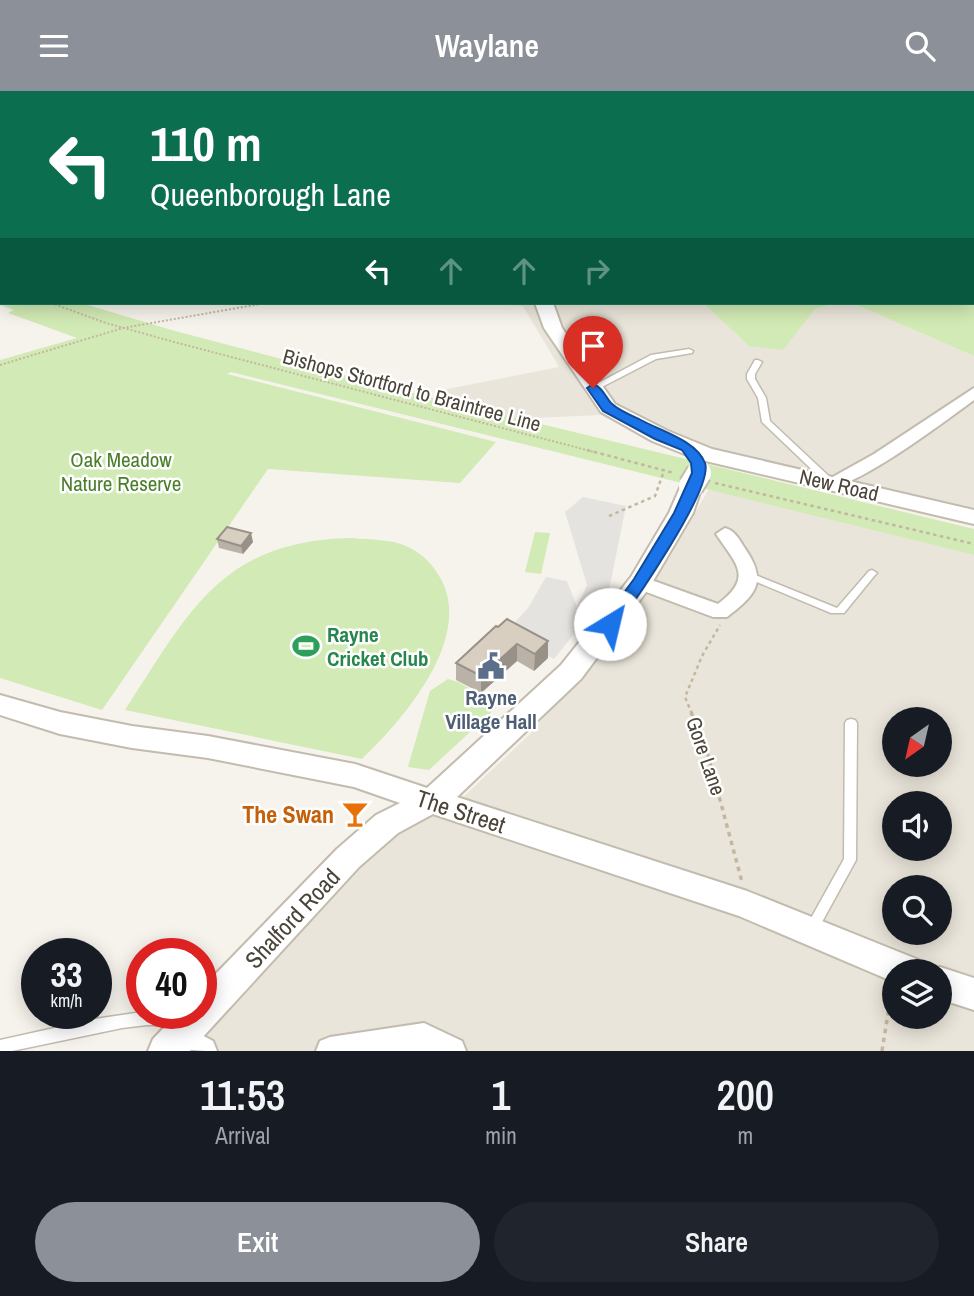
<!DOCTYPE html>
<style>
body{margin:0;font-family:"Archivo Narrow",sans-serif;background:#20242c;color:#f1f3f6;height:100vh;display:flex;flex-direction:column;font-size:26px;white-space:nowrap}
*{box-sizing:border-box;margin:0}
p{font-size:23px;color:#9ea1a6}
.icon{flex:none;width:38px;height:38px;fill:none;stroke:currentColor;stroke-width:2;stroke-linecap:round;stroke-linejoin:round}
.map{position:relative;height:960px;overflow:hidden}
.panel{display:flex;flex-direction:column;background:#171b24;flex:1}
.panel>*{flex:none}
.banner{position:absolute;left:0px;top:0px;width:975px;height:214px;box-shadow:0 4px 18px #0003;background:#0b6e4f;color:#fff;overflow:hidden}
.needle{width:46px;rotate:214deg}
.buttons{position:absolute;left:882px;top:616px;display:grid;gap:14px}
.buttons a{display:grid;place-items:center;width:70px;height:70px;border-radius:50%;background:#171b24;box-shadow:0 4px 18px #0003;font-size:35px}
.speed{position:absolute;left:21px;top:847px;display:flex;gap:14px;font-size:35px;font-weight:700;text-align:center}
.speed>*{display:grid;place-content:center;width:91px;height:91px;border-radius:50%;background:#171b24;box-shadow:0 4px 18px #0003;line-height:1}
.speed small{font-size:18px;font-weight:400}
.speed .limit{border:10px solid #d22;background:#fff;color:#111}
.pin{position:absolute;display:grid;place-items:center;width:60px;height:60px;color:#fff;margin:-72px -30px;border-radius:50% 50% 50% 0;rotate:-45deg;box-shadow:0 0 7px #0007}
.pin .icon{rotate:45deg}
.me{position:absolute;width:77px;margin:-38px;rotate:36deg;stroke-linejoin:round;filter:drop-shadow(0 0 5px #0008)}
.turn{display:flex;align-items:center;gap:24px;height:147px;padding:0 35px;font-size:32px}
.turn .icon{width:91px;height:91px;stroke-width:2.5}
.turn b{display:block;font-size:49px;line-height:60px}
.lanes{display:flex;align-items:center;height:66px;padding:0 35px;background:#0003;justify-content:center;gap:35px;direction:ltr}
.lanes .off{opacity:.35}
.eta{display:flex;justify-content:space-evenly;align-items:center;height:119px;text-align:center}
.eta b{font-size:42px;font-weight:600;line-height:49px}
.action{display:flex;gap:14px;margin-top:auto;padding:14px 35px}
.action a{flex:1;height:80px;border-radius:42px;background:#8c9099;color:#fff;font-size:28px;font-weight:600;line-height:80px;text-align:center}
.action a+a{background:#20242c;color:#f1f3f6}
header{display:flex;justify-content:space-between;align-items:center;height:91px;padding:0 35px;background:#8c9099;color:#fff;font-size:32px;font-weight:600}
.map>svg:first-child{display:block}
</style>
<header><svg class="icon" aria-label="menu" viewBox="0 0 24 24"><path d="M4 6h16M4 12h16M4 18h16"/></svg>Waylane<svg class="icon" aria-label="search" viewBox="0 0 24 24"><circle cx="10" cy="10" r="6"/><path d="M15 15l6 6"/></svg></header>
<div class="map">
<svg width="974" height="960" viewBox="0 0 974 960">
<rect width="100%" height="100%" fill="#f6f3ec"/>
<g fill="#eae5da" fill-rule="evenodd">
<polygon points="478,212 703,212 749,255 815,218 836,212 852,212 974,265 974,433 680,363 600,324 511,328 444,312 437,300 559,276 523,215"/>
<path d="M709,398L974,464V960H181L360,761L458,711L529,644L652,496ZM894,628H940V674H894ZM894,712H940V758H894ZM894,796H940V842H894ZM894,880H940V926H894Z"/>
</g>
<g fill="#d2eab5">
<polygon points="513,0 974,0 974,265 852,212 973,212 973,2 511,2"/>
<polygon points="0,183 2,212 81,212 175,240 397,298 974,438 974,464 231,281 227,283 496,351 460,392 268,378 102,619 0,587 0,269 77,247 8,222 14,219 0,214"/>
<polygon points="703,212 836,212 815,218 783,259 749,255"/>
<polygon points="535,441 550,442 541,483 525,481"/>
<path d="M353,447C369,449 391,448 406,455C423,462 436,477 443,492C470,551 403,629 362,668L125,619C189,521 221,449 353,447Z"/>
<polygon points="448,588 458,591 499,614 429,679 408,676 430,600"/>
</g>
<polygon fill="#e5e3e0" points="583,406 626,415 609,499 554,568 505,542 528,517 546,486 567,490 577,516 587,494 565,421"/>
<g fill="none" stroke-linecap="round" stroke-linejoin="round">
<defs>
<g id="service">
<polygon points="605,0 612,0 609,2 603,2"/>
<polygon points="858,0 866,0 868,2 861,2"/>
<polygon points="689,258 693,260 692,262 656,268 596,299 590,299 589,297 651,264"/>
<polygon points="755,269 758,269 762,271 755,283 755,288 766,307 770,330 834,390 835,392 834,394 828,394 762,331 758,307 747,288 747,283"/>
<polygon points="872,479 877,482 875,484 844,522 831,522 747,487 745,485 747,483 753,483 837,517 869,480"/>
<polygon points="851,628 855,629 857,632 856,769 816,842 811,844 806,842 805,838 844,768 845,632 847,629"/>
<polygon points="142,921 179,922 191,925 193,930 191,935 186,937 169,934 147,934 122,937 12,960 0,960 0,949 95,928"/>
</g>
<g id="minor">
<path d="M974,297V309C949,327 851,402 825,396L822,392L874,363Z"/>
<path d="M725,437C735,440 739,448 744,456C768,490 757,503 727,526H713L633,496L630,491L633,486L640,485L718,513C754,486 736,473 716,443Z"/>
<polygon points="424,932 462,950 466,960 316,960 320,950 330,946"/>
<path d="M181,933L213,950L217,960C198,960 176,960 167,946L171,937Z"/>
</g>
<g id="tertiary">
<polygon points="576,0 588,0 589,2 575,2"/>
<polygon points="535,212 553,212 562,237 615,313 668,340 712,358 974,419 974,433 697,368 652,350 601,321 544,237"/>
<polygon points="691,388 699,390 702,395 693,422 649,497 581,588 457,706 747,800 919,869 924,880 894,880 894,891 739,825 433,723 398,742 359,776 190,960 148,960 153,948 178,922 201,922 201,898 337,758 376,724 400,712 354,696 208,667 132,657 60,643 0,624 0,604 60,621 132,635 208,645 355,673 427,697 561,574 631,486 669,422 683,390"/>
<polygon points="940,876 974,887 974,919 940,908 940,880 929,880"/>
</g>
</defs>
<use href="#service" stroke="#c2bbae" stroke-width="3"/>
<use href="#minor" stroke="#c2bbae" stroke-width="4"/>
<use href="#tertiary" stroke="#c2bbae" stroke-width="4"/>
<g stroke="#c4b79f" stroke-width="2" stroke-dasharray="2 2" stroke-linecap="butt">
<polyline points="41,0 46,2"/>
<polyline points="51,212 106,232 174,251 594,361"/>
<polyline points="0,274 123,237 266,212"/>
</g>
<g stroke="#c4b79f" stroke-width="2.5" stroke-dasharray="3.5 3.5" stroke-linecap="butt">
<polyline points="587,359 674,382"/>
<polyline points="715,392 974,453"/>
<polyline points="609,425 655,405 664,380"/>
<polyline points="692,623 685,606 702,565 720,534"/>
</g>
<g stroke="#c4b79f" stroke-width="3.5" stroke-dasharray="4.5 4.5" stroke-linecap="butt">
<polyline points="691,621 708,664 742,791"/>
<polyline points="882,960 892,898"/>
</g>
<use href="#service" fill="#fff" fill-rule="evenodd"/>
<use href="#minor" fill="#fff" fill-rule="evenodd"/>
<use href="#tertiary" fill="#fff" fill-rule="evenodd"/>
<defs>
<polyline id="tertiary-bridge" points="691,395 699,382"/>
</defs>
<use href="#tertiary-bridge" stroke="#c2bbae" stroke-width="28" stroke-linecap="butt"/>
<use href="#tertiary-bridge" stroke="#fff" stroke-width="24"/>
</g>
<g fill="#bab2a6">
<polygon points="217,448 253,451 243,463 219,457"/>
<polygon points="498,536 548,550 548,567 534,580 517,570 481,602 456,589 456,572"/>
</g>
<g fill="#979187">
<polygon points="251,442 253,451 243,463 241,455"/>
<polygon points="548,550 548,567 534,580 535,563"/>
<polygon points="517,553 517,570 481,602 481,585"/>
</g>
<g fill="#d8cfc1" stroke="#979187" stroke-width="2">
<polygon points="227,436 251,442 241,455 217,448"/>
<polygon points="507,528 548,550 535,563 517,553 481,585 456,572 496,535 498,536"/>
</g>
<path fill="#1a73e8" stroke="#114b97" stroke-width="2" d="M593,293C602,296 605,305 611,312C618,319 630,324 639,328C660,340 696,349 705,372C714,397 633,513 615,537L610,538L601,533L634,488L674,422L692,382L691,372L682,359L655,348L603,320L587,297Z"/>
<defs>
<symbol id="stadium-bare" viewBox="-9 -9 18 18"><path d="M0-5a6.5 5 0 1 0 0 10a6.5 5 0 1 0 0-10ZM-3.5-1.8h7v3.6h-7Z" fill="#2e9e5b" stroke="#fff" stroke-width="2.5" paint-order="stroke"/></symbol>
<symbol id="civic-bare" viewBox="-9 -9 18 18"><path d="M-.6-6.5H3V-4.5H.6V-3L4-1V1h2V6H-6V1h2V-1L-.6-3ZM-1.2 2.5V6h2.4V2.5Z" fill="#5c6f8a" stroke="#fff" stroke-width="2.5" paint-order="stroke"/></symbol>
<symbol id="bar-bare" viewBox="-9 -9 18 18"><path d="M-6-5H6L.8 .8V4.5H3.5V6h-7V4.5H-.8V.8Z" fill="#e8710a" stroke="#fff" stroke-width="2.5" paint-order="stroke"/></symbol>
</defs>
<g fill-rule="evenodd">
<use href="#stadium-bare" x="287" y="536" width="38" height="38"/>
<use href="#civic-bare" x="472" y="556" width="38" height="38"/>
<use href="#bar-bare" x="336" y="704" width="38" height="38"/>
</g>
<g text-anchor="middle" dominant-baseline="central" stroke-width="5" stroke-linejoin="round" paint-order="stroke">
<g font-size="21" fill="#4b4439" stroke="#fff">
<text transform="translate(412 299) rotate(15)">Bishops Stortford to Braintree Line</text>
<text transform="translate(839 394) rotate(13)">New Road</text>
<text transform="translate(706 665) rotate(71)">Gore Lane</text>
</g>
<g font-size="21" fill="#4a7f2a" stroke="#fff">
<text x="121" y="368">Oak Meadow<tspan x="121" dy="24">Nature Reserve</tspan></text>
</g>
<g font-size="21" font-weight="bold" fill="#27864d" stroke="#fff" text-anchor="start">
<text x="327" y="543">Rayne<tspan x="327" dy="24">Cricket Club</tspan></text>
</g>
<g font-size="21" font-weight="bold" fill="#4e5e75" stroke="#fff">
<text x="491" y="606">Rayne<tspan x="491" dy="24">Village Hall</tspan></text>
</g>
<g font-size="24" fill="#4b4439" stroke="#fff">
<text transform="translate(461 720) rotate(18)">The Street</text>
<text transform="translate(292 827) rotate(-47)">Shalford Road</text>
</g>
<g font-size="24" font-weight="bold" fill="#c56008" stroke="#fff" text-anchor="end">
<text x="334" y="723">The Swan</text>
</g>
</g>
</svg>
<div class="buttons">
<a><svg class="needle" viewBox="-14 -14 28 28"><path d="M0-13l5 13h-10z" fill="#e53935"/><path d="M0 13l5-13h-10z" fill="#9ea1a6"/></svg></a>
<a><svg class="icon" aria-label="sound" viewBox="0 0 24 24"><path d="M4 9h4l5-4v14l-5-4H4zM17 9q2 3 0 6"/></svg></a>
<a><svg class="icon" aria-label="search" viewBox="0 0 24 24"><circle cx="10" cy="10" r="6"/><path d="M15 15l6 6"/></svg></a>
<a><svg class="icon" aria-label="layers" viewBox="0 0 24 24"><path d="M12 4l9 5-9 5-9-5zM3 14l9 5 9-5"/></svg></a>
</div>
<div class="speed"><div>33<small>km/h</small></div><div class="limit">40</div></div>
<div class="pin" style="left:593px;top:297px;background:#d93025"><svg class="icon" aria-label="arrive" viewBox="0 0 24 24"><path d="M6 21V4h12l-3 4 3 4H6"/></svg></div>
<svg class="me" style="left:610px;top:533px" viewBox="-20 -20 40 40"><circle r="19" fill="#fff"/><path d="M0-13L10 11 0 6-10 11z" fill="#1a73e8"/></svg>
<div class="banner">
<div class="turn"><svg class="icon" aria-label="left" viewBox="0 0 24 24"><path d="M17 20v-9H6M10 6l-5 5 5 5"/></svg><div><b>110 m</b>Queenborough Lane</div></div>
<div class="lanes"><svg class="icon" aria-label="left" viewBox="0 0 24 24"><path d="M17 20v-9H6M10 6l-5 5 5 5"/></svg><svg class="icon off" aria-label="ahead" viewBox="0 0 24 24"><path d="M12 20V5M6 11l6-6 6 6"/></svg><svg class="icon off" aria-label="ahead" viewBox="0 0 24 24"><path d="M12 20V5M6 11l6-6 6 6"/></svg><svg class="icon off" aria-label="right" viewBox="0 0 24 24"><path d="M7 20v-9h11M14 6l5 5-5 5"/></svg></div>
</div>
</div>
<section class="panel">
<div class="eta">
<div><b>11:53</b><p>Arrival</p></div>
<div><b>1</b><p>min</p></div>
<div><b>200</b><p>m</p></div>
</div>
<div class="action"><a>Exit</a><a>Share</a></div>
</section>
